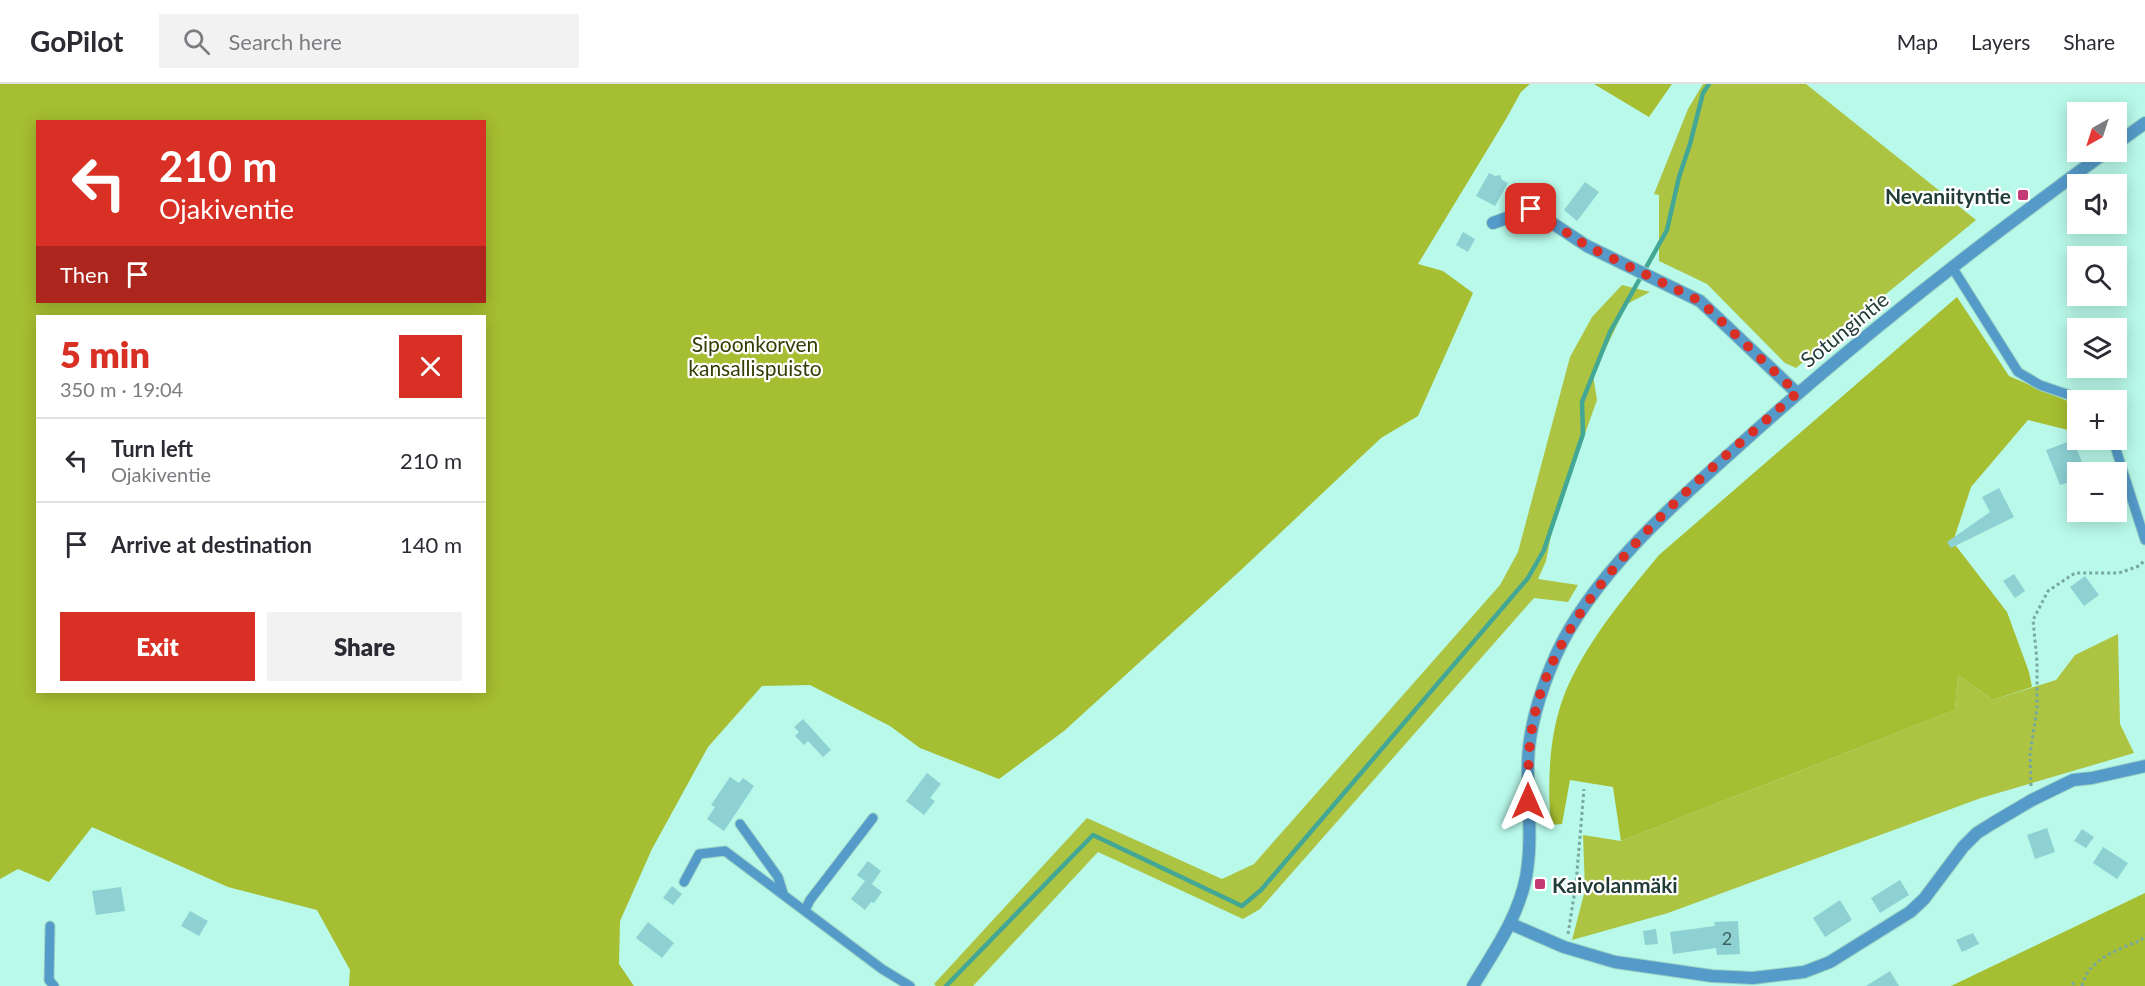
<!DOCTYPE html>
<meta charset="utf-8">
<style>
body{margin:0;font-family:Lato,sans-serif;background:#f2f2f3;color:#2b2b33;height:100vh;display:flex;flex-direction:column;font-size:22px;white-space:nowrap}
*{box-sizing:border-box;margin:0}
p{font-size:20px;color:#7c7c81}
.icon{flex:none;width:33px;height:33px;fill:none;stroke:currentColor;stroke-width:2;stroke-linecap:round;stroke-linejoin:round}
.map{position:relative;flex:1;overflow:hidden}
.drawer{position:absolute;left:36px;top:231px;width:450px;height:378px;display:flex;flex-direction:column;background:#fff;border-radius:0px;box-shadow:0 3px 15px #0003}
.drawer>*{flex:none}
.guide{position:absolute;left:36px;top:36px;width:450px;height:183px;border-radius:0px;box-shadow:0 3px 15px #0003;background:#d93025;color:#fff;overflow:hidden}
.needle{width:39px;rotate:219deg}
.buttons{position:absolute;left:2067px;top:18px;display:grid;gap:12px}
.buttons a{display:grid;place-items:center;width:60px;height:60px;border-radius:0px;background:#fff;box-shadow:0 3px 15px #0003;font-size:30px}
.pin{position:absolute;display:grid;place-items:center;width:51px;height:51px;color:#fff;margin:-26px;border-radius:12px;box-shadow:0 3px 9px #0006}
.me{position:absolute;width:66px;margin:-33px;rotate:0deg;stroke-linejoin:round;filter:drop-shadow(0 0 4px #0008)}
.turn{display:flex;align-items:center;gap:21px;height:126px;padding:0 24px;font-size:27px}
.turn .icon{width:78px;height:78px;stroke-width:2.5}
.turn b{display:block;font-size:42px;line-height:51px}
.then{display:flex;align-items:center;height:57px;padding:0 24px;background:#0003;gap:12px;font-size:22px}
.round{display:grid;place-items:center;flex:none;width:63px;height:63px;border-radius:0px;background:#f2f2f3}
.headline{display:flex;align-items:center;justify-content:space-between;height:102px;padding:0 24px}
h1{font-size:36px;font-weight:800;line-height:45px;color:#d93025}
.primary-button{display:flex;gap:12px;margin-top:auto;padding:12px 24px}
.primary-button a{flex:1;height:69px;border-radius:0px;background:#d93025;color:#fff;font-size:24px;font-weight:800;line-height:69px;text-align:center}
.primary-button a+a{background:#f2f2f3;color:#2b2b33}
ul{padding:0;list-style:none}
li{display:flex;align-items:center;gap:18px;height:84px;padding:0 24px;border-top:2px solid #e1e1e2}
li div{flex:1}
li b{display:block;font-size:22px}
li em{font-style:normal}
header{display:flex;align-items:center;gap:36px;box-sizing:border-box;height:84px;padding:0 30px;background:#fff;border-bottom:2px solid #e1e1e2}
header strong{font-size:28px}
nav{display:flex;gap:33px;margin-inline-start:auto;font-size:21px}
.search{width:420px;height:54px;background:#f2f2f3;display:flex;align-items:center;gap:15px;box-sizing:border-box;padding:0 21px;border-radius:0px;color:#7c7c81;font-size:22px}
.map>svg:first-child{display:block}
</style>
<header>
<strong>GoPilot</strong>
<div class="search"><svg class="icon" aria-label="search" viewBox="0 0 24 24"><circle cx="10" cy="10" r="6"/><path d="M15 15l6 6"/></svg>Search here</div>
<nav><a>Map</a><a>Layers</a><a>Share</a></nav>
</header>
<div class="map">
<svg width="2145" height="902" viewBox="0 0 2145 902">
<rect width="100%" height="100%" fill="#b8f9ea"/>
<g fill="#acc441">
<polygon points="1703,0 1806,0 1976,136 1796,284 1785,279 1707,200 1659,177 1659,111 1654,110 1688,25"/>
<polygon points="1622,201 1650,208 1627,220 1593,291 1597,316 1554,436 1546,477 1538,495 1578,501 1568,518 1534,514 1260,825 1243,835 1098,768 973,902 936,902 934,900 1087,734 1222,795 1254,780 1500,501 1518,468 1570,273 1592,233"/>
<polygon points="2118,550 2120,640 2134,669 1981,714 1668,829 1572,856 1585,806 1583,751 1621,757 1955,626 1958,591 1993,616 2056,596 2075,571"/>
</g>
<g fill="#a6be31" fill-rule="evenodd">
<path d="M0,0H1530L1521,8L1506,35L1418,180L1443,187L1473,209L1418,332L1381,354L1241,486L1064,647L999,695L920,664L890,642L810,601L762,602L708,663L652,765L620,837L619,880L634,902H349L350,886L317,826L228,803L92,743L49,798L18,785L0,795ZM38,38H484V218H38ZM38,232H484V608H38Z"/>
<polygon points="1594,0 1672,0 1649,33"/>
<path d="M1957,213L2009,292L2077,321L2068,346L2028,336L1971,403L1953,458L2007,528L2029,588L2032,603L1993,616L1958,591L1955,626L1621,757L1613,703L1570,696L1562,740L1551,741C1547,696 1549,646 1567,604C1589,555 1625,512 1659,471Z"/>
<polygon points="2145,809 2145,902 1951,902"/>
</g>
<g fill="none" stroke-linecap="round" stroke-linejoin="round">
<polyline stroke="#43a795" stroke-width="4.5" points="946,902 1093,751 1242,822 1261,806 1528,494 1544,466 1583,350 1582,318 1610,248 1667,146 1679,93 1690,60 1703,9 1709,0"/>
</g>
<g fill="#8dd1d3">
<polygon points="1489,89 1495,92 1500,91 1502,96 1508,99 1495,122 1476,112"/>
<polygon points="1585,98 1599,108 1577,137 1564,126"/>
<polygon points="1463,148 1475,155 1468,168 1456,161"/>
<polygon points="2073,356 2086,388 2078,388 2078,395 2060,401 2046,366"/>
<polygon points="1999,404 2014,433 1951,464 1947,458 1990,428 1982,413"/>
<polygon points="2014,490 2025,507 2015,514 2003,497"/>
<polygon points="2085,492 2099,511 2084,522 2070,503"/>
<polygon points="803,635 831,666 823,673 808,657 804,661 795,652 799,648 794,643"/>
<polygon points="927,689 941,700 930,714 935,717 924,731 906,717"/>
<polygon points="730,693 739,699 743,694 754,702 724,747 707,735 715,723 711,721"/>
<polygon points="2047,744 2055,768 2035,775 2027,751"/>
<polygon points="2082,745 2094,753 2086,764 2074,757"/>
<polygon points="2103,763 2128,779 2117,795 2093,779"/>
<polygon points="868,777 881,787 872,800 882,808 874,819 871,818 865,826 851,815 865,797 857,791"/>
<polygon points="1900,796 1909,811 1880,829 1871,814"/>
<polygon points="672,802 682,810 673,821 663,814"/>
<polygon points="121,803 125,827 96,831 92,807"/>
<polygon points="1840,816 1852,836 1825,853 1813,834"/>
<polygon points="190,827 208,837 199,852 181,842"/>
<polygon points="1738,837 1740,870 1717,871 1716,864 1673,870 1670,848 1715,842 1714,838"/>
<polygon points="648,838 674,859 662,874 636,854"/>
<polygon points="1656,845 1658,860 1645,861 1643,847"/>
<polygon points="1973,849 1979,860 1962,868 1956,856"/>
<polygon points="1890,887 1899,902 1866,902"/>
</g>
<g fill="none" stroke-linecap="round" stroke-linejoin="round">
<defs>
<g id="service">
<polyline points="1952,183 2018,288 2040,301 2084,316"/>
<polyline points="2113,356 2145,456"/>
<polyline points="740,740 778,793 783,809"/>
<polyline points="684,798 699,770 725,767 882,885 910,902"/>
<polyline points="805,826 810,816 873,734"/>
<polyline points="50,842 49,896 54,902"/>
</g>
<g id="minor">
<polyline points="1493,139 1531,125 1587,162 1700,217 1797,309"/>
<polyline points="1511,840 1564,863 1615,878 1712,892 1753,894 1804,888 1830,878 1910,828 1924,815 1963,763 1977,749 1993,739 2032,716 2073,696 2092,694 2145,682"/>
</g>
<g id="tertiary">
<polyline points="2116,60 2145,39"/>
<path d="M1473,902C1494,867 1518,834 1526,793C1533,756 1527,716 1528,678C1529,641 1541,605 1556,571C1591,494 1669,424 1732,368C1850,261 1976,162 2106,68"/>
</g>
</defs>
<use href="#service" stroke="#9ad3c6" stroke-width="11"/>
<use href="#minor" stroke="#9ad3c6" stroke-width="14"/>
<use href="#tertiary" stroke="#9ad3c6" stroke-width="14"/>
<g stroke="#78a89e" stroke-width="3" stroke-dasharray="3 3" stroke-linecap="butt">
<polyline points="2031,702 2030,670 2037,624 2037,577 2033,536 2048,507 2075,489 2119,489 2139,482 2145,476"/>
<polyline points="1568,850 1576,800 1584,705"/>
<polyline points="2073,898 2073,902"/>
<path d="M2082,902C2088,875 2118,866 2141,856L2145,851"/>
</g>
<use href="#service" stroke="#549bca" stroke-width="9"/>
<use href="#minor" stroke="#549bca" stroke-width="12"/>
<use href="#tertiary" stroke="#549bca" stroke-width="12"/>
</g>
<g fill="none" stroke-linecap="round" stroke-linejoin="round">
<path stroke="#d93025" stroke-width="10" stroke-dasharray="0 18" d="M1528,717C1528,693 1528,668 1532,644C1554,510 1700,395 1797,309L1700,217L1587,162L1531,125"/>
</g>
<g fill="#c43a74" stroke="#fff" stroke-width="2">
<rect x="2017" y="105" width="12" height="12" rx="3"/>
<rect x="1534" y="794" width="12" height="12" rx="3"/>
</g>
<g text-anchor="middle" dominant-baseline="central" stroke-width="4.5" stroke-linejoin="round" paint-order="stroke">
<g font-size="18" fill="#3d615e">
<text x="1727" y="854">2</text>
</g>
<g font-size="21" font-weight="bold" fill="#223c37" stroke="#fff" text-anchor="end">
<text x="2011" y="111">Nevaniityntie</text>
<text x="1552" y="800" text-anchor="start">Kaivolanmäki</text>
</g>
<g font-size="21" fill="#223c37" stroke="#fff">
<text transform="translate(1844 245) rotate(-39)">Sotungintie</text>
</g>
<g font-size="21" fill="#343d05" stroke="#fff">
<text x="755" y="259">Sipoonkorven<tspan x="755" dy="24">kansallispuisto</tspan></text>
</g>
</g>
</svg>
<div class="buttons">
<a><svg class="needle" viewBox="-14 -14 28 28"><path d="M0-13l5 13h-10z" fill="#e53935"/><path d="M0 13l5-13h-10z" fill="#7c7c81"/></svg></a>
<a><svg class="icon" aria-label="sound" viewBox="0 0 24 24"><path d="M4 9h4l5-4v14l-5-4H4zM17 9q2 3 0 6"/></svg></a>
<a><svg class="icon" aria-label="search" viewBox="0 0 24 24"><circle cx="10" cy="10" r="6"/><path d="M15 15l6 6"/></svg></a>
<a><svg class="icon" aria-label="layers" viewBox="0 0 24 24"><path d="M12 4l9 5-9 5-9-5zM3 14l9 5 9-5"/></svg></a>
<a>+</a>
<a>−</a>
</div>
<div class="pin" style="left:1531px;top:125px;background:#d93025"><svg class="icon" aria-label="arrive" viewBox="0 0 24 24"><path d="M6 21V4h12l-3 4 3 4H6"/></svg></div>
<svg class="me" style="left:1528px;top:717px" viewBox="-20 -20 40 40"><path d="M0-17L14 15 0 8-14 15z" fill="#d93025" stroke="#fff" stroke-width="4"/></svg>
<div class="guide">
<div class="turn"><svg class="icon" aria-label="left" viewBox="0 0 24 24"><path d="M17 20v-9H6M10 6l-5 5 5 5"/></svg><div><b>210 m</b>Ojakiventie</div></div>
<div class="then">Then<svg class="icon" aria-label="arrive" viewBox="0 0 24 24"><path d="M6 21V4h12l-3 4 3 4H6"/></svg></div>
</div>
<section class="drawer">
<div class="headline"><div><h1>5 min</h1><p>350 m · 19:04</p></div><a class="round" style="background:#d93025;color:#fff"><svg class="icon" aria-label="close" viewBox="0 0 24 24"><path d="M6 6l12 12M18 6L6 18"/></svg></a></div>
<ul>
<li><svg class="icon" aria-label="left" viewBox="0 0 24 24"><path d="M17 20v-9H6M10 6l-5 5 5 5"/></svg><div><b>Turn left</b><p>Ojakiventie</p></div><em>210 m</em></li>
<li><svg class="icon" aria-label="arrive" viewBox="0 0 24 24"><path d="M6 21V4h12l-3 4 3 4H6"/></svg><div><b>Arrive at destination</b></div><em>140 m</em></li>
</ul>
<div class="primary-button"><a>Exit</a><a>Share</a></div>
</section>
</div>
